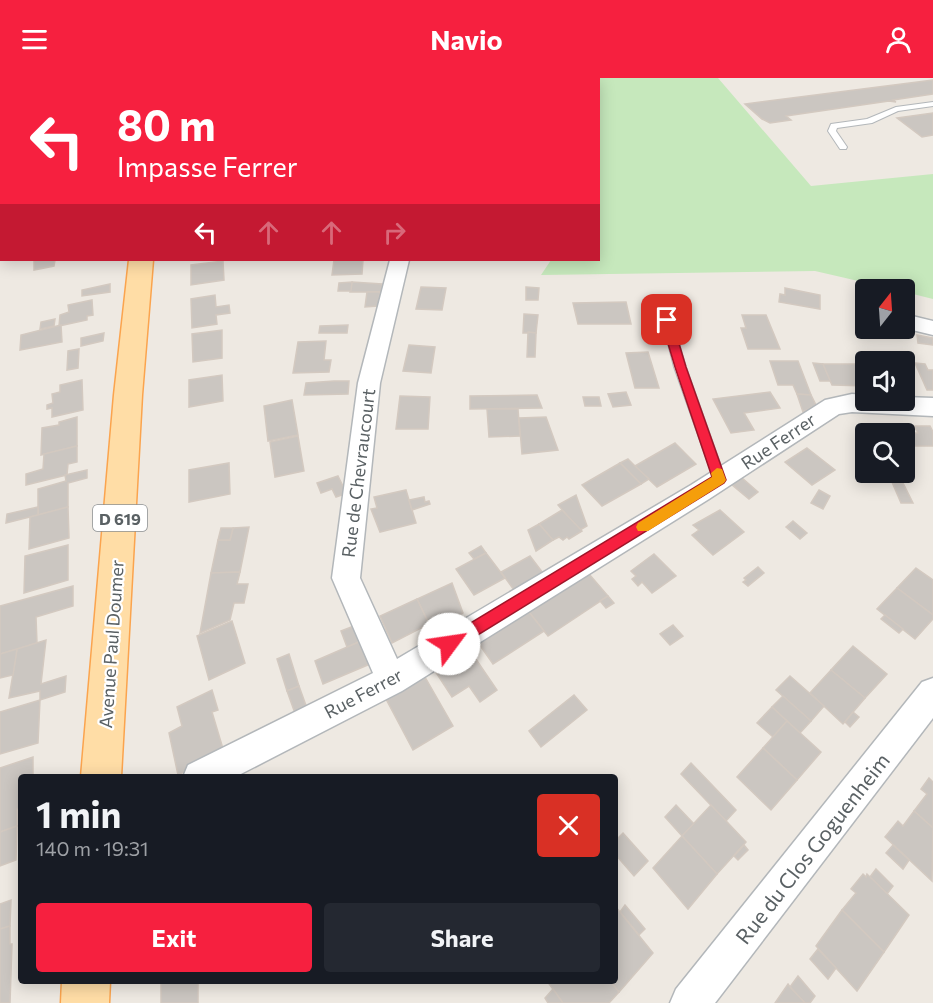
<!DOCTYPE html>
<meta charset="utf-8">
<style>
body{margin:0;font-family:Commissioner,sans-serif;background:#242831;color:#f1f3f6;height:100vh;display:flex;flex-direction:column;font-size:22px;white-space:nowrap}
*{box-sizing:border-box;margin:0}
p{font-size:20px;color:#9ea1a6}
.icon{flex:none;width:33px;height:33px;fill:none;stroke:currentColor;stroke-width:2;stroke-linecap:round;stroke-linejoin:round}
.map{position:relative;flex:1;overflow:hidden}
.details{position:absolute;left:18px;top:696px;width:600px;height:210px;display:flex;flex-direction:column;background:#171b24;border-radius:6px;box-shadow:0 3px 15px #0003}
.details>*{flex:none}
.guide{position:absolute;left:0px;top:0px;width:600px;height:183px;box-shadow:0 3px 15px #0003;background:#f6203f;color:#fff;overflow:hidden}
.needle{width:39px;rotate:17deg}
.fabs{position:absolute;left:855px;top:201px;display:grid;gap:12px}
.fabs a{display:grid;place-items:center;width:60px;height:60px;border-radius:6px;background:#171b24;box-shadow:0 3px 15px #0003;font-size:30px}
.pin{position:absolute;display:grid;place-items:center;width:51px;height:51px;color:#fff;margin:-26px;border-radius:12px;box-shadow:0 3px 9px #0006}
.me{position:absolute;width:66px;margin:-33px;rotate:59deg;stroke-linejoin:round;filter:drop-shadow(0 0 4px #0008)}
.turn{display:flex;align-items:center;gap:21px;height:126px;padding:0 18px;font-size:27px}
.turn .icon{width:78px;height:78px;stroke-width:2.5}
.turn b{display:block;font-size:42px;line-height:51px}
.lanes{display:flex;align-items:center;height:57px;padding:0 18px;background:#0003;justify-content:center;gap:30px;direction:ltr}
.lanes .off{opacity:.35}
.round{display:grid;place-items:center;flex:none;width:63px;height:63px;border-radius:6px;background:#242831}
.overview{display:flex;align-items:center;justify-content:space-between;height:102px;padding:0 18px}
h1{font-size:36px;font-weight:700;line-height:45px}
.cta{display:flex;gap:12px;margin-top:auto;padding:12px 18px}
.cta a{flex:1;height:69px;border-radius:6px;background:#f6203f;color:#fff;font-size:24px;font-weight:700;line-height:69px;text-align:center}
.cta a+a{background:#242831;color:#f1f3f6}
header{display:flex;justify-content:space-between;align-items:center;height:78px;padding:0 18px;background:#f6203f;color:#fff;font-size:27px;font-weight:700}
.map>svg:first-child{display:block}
</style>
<header><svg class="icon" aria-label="menu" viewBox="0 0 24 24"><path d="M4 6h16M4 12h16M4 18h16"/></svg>Navio<svg class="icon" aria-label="person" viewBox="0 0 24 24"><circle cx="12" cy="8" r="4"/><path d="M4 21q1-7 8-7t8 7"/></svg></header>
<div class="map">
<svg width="933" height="925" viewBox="0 0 933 925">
<rect width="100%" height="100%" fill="#eee9e2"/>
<polygon fill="#c6e8bc" points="499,0 718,0 811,108 933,96 933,221 905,214 904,212 893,211 815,193 541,197 551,182 598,182 598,2 492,1"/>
<g fill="#cbc6c1" stroke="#d3c9c0" stroke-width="1.5">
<polygon points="933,2 933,16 893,22 896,24 889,23 786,38 791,42 770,45 762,41 745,26"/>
<polygon points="933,35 933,57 922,59 897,40"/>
<polygon points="34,182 55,182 54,188 34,192"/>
<polygon points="334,182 363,182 362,196 332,197"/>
<polygon points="223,183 224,202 191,207 191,187"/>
<polygon points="352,204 382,206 381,214 350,214"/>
<polygon points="352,204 351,213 338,213 339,205"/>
<polygon points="110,206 110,214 82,218 82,212"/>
<polygon points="421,209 446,210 442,232 416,231"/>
<polygon points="526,209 539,210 538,222 526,222"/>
<polygon points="785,210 820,217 820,231 779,224 780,216 785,217"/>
<polygon points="367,214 380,214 378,228 365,229"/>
<polygon points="215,217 216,229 229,227 230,235 216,237 217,246 192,250 191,221"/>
<polygon points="92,222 93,237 87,238 87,242 59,248 60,237 69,234 68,227"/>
<polygon points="626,224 631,246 578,246 573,225"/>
<polygon points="524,236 538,237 536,255 523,255"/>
<polygon points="742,237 766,237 780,271 748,271 741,250 746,250"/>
<polygon points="55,241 54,248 40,251 41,244"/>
<polygon points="61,247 62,264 20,272 21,257"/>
<polygon points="348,247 347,255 319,255 320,248"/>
<polygon points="222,252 222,280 193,284 192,256"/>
<polygon points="528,254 536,255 535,279 527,279"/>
<polygon points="104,255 103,263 81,268 81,260"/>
<polygon points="917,257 933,260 933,267 918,265"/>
<polygon points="326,263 324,282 331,282 329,294 293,295 298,264"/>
<polygon points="409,267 435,269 431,295 403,293"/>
<polygon points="79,271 78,290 67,292 68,273"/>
<polygon points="648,274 659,310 635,310 626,275"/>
<polygon points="770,283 798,283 811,317 797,316 793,307 778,307"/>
<polygon points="813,285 823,286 831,303 820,303"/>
<polygon points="915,285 925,286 928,292 933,292 933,312 927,312"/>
<polygon points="823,286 861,286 866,296 866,308 832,307"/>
<polygon points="222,297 223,323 189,329 189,302"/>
<polygon points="82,302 83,332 52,339 52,330 47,331 47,327 53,325 52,316 60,314 60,307"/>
<polygon points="334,303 349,303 348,316 304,317 306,305"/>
<polygon points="626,314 631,327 613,329 608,316"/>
<polygon points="770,314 780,330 744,335 754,352 731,355 713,321"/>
<polygon points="797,316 811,317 816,327 803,334"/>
<polygon points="537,317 542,330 470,331 470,318"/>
<polygon points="400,318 430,319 428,351 396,351"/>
<polygon points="583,319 599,319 601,328 585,328"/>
<polygon points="292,322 298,357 268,363 264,328"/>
<polygon points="487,331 518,331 520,358 489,359"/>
<polygon points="77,339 77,368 41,377 42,350 59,347 59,344"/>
<polygon points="546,339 558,372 522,376 519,340"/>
<polygon points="896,348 899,355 918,355 914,348 930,348 933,354 933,368 904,368 904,356 884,356 881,349"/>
<polygon points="298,358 304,393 275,399 270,364"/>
<polygon points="675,365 696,386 657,409 635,388"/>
<polygon points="77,368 77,384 68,386 67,397 26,407 26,396 43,391 44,376"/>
<polygon points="807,370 835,392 812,407 785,384"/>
<polygon points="628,381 635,388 649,401 641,406 620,385"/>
<polygon points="229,385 230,416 189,424 189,392"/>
<polygon points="620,385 641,406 602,428 582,407"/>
<polygon points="87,392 87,400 68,405 68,429 38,437 38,411 66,403 65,397"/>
<polygon points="338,398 343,408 346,406 345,416 336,419 332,411 321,415 317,405"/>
<polygon points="741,399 758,414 749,421 731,406"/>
<polygon points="892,404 903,405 913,425 901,425"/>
<polygon points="406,412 416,445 380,454 371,431 377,430 374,419"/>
<polygon points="819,412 830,418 823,431 811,425"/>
<polygon points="576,417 587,448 580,452 558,427"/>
<polygon points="424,419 425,424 429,423 430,426 412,432 409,422"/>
<polygon points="38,429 38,437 6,445 7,436"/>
<polygon points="68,429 69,460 29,471 30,439"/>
<polygon points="562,432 582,453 569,461 567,459 563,462 559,459 553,462 539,446"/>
<polygon points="720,432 744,454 713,477 692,457 699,452 693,447"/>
<polygon points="793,443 807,455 800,461 786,449"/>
<polygon points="539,446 553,462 536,473 528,452"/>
<polygon points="249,449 240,494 211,495 218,462 230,462 233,450"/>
<polygon points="221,450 233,450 230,462 218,462"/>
<polygon points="68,467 68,502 24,515 25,478"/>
<polygon points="481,468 486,475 474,481 469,475"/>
<polygon points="486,475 505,500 474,517 456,491"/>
<polygon points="654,476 676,498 652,515 642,504 638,508 632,501 636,498 631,493"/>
<polygon points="530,478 543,495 514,512 501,494"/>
<polygon points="758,489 764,495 748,508 743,504 746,502 744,500"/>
<polygon points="916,490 933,502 933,537 897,510"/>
<polygon points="240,494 237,506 248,506 244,525 234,525 230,542 200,555 211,495"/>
<polygon points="589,496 608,518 548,558 529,534"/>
<polygon points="452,505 463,535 433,554 417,521"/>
<polygon points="73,508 73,528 36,539 37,565 0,576 0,528"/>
<polygon points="897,510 933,537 933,541 915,561 877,531"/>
<polygon points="608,518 614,525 606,530 600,523"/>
<polygon points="417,521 429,546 392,565 380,538"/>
<polygon points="529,534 544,553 493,586 479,566"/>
<polygon points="885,537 903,551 899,555 881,541"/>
<polygon points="232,543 245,585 209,602 197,558"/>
<polygon points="673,547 683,558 670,567 660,556"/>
<polygon points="354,548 361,563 347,569 341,553"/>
<polygon points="46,562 41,606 66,598 65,614 40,622 40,613 9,620 17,571"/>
<polygon points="361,563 370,586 323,606 315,583"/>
<polygon points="853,568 887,596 865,620 831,592"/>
<polygon points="17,571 13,597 0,600 0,576"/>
<polygon points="469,571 497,612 480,624 469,608 452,619 435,593"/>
<polygon points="289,576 299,608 287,613 277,581"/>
<polygon points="831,592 865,620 843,646 810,615"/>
<polygon points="790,598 824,628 811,643 776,612"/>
<polygon points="425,599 453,648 413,672 386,621"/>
<polygon points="299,608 308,633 296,638 287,613"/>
<polygon points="212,612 218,632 212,634 224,674 178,697 169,655 182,648 177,629"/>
<polygon points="574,617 587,632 541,669 529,653"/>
<polygon points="783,618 811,643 800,655 772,629"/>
<polygon points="40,622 38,665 0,676 0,634"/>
<polygon points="772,629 787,643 773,659 757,645"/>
<polygon points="853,634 859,639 850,649 845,644"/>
<polygon points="787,643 821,674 797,702 763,670"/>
<polygon points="763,670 797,702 771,732 737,699"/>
<polygon points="33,679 33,699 21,699 21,729 17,731 17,748 0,754 0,690"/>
<polygon points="691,685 736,732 726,743 681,696"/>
<polygon points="929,700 933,704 933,750 914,733 927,716 921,711"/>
<polygon points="676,727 694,746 682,758 665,739"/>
<polygon points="711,727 746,764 717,796 682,758"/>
<polygon points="914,733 933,750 932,803 885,759 898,743 903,748"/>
<polygon points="17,748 16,782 0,788 0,754"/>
<polygon points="623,755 648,783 634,798 615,776 615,763"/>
<polygon points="682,758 717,796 688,831 653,790"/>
<polygon points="744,767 748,772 738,782 734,778"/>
<polygon points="893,767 909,782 903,791 886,775"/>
<polygon points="876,791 893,808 887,816 870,799"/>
<polygon points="863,796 866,799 867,796 909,837 884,874 842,832 856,815 851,811"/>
<polygon points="11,822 10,848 0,851 0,826"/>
<polygon points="625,827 645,851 639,857 620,834"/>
<polygon points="615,828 653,875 619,914 610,903 615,903"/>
<polygon points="842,832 884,874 857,913 816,868"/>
<polygon points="10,848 10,866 12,866 10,925 0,925 0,851"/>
<polygon points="818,871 836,890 828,901 810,881"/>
<polygon points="798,898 815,918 810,925 805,925 790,909"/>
<rect x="161" y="903" width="37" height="22"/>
<polygon points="547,903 610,903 619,914 609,925 563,925"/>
<polygon points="788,906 790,909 805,925 775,925"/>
<polygon points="553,911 563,925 548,925 545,920"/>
</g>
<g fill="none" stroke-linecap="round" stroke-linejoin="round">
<defs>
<g id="service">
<polygon points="933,24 933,28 898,33 872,45 837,50 836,53 847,69 846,71 840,71 828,53 831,46 867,41 896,29"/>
<polygon points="667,239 672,242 686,289 726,402 720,407 714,402 674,289 662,242"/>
</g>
<g id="minor">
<polygon points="2,65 2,75 0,76 0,66"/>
<polygon points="390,182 409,182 380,305 360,500 397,581 691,407 825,322 852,316 866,317 866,322 904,322 904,319 933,320 933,338 852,334 839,336 709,421 402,613 235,699 183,699 188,687 373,595 332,500 358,305"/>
<polygon points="904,236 933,243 933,257 904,250"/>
<polygon points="933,600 933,640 715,925 670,925 676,911 922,604"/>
</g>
<polygon id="secondary" points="222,0 240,0 221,2"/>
<g id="primary">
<rect x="143" y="0" width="18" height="2"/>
<polygon points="438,0 462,0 437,2"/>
<polygon points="129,182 153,182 142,317 121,699 81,699 114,317"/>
<polygon points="62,903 110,903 109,925 61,925"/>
</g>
</defs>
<use href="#service" stroke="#b3b7ba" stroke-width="2"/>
<use href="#minor" stroke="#b3b7ba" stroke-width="3"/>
<use href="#secondary" stroke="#b3b9be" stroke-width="3"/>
<use href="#primary" stroke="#fba44e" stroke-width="3"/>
<use href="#service" fill="#fff" fill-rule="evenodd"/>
<use href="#minor" fill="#fff" fill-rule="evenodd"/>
<use href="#secondary" fill="#fff" fill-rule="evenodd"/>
<use href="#primary" fill="#ffdda6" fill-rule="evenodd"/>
</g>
<polygon fill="#f6203f" stroke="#a01529" stroke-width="1.5" points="667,238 672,242 686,289 726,402 724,405 455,571 449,574 444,571 442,566 444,561 712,399 675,289 661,242"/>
<polygon fill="#f59e0b" points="717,390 722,391 726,402 724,405 648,453 638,453 636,449 638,445 712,399 711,395"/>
<g text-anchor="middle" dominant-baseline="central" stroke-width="4.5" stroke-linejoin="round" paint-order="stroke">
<rect fill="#fff" stroke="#8c9092" stroke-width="1.5" x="93" y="427" width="54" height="26" rx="4.5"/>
<g font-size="16" font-weight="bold" fill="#5a6164">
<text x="120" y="440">D 619</text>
</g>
<g font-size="18" fill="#5a6164" stroke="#fff">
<text transform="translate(778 363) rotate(-34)">Rue Ferrer</text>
<text transform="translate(358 395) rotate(-83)">Rue de Chevraucourt</text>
<text transform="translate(111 566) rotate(-86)">Avenue Paul Doumer</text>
<text transform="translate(363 615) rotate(-28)">Rue Ferrer</text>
</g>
<g font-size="21" fill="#5a6164" stroke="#fff">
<text transform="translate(812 770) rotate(-52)">Rue du Clos Goguenheim</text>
</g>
</g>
</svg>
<div class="fabs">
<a><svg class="needle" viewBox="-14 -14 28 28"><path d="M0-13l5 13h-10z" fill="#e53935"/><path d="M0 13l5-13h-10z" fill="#9ea1a6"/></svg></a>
<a><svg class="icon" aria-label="sound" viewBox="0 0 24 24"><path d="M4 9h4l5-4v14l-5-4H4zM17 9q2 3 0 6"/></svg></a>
<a><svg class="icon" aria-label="search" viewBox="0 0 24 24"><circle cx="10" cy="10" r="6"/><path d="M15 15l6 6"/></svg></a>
</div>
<div class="pin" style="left:667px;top:242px;background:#d93025"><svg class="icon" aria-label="arrive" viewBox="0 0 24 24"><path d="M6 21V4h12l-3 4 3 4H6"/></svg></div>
<svg class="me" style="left:449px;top:566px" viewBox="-20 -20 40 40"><circle r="19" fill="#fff"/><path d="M0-13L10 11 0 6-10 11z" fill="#f6203f"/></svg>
<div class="guide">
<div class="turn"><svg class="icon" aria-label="left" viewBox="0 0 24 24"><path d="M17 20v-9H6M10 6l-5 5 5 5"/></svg><div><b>80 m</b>Impasse Ferrer</div></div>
<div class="lanes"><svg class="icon" aria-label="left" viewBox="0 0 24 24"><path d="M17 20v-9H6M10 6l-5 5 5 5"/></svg><svg class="icon off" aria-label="ahead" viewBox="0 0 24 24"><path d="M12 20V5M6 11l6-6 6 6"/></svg><svg class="icon off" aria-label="ahead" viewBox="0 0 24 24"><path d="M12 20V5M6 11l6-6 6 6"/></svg><svg class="icon off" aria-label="right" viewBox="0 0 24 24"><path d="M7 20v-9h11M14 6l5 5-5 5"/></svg></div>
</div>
<section class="details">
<div class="overview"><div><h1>1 min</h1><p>140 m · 19:31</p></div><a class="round" style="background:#d93025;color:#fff"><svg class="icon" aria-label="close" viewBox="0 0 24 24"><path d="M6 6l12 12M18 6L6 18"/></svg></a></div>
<div class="cta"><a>Exit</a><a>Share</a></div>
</section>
</div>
